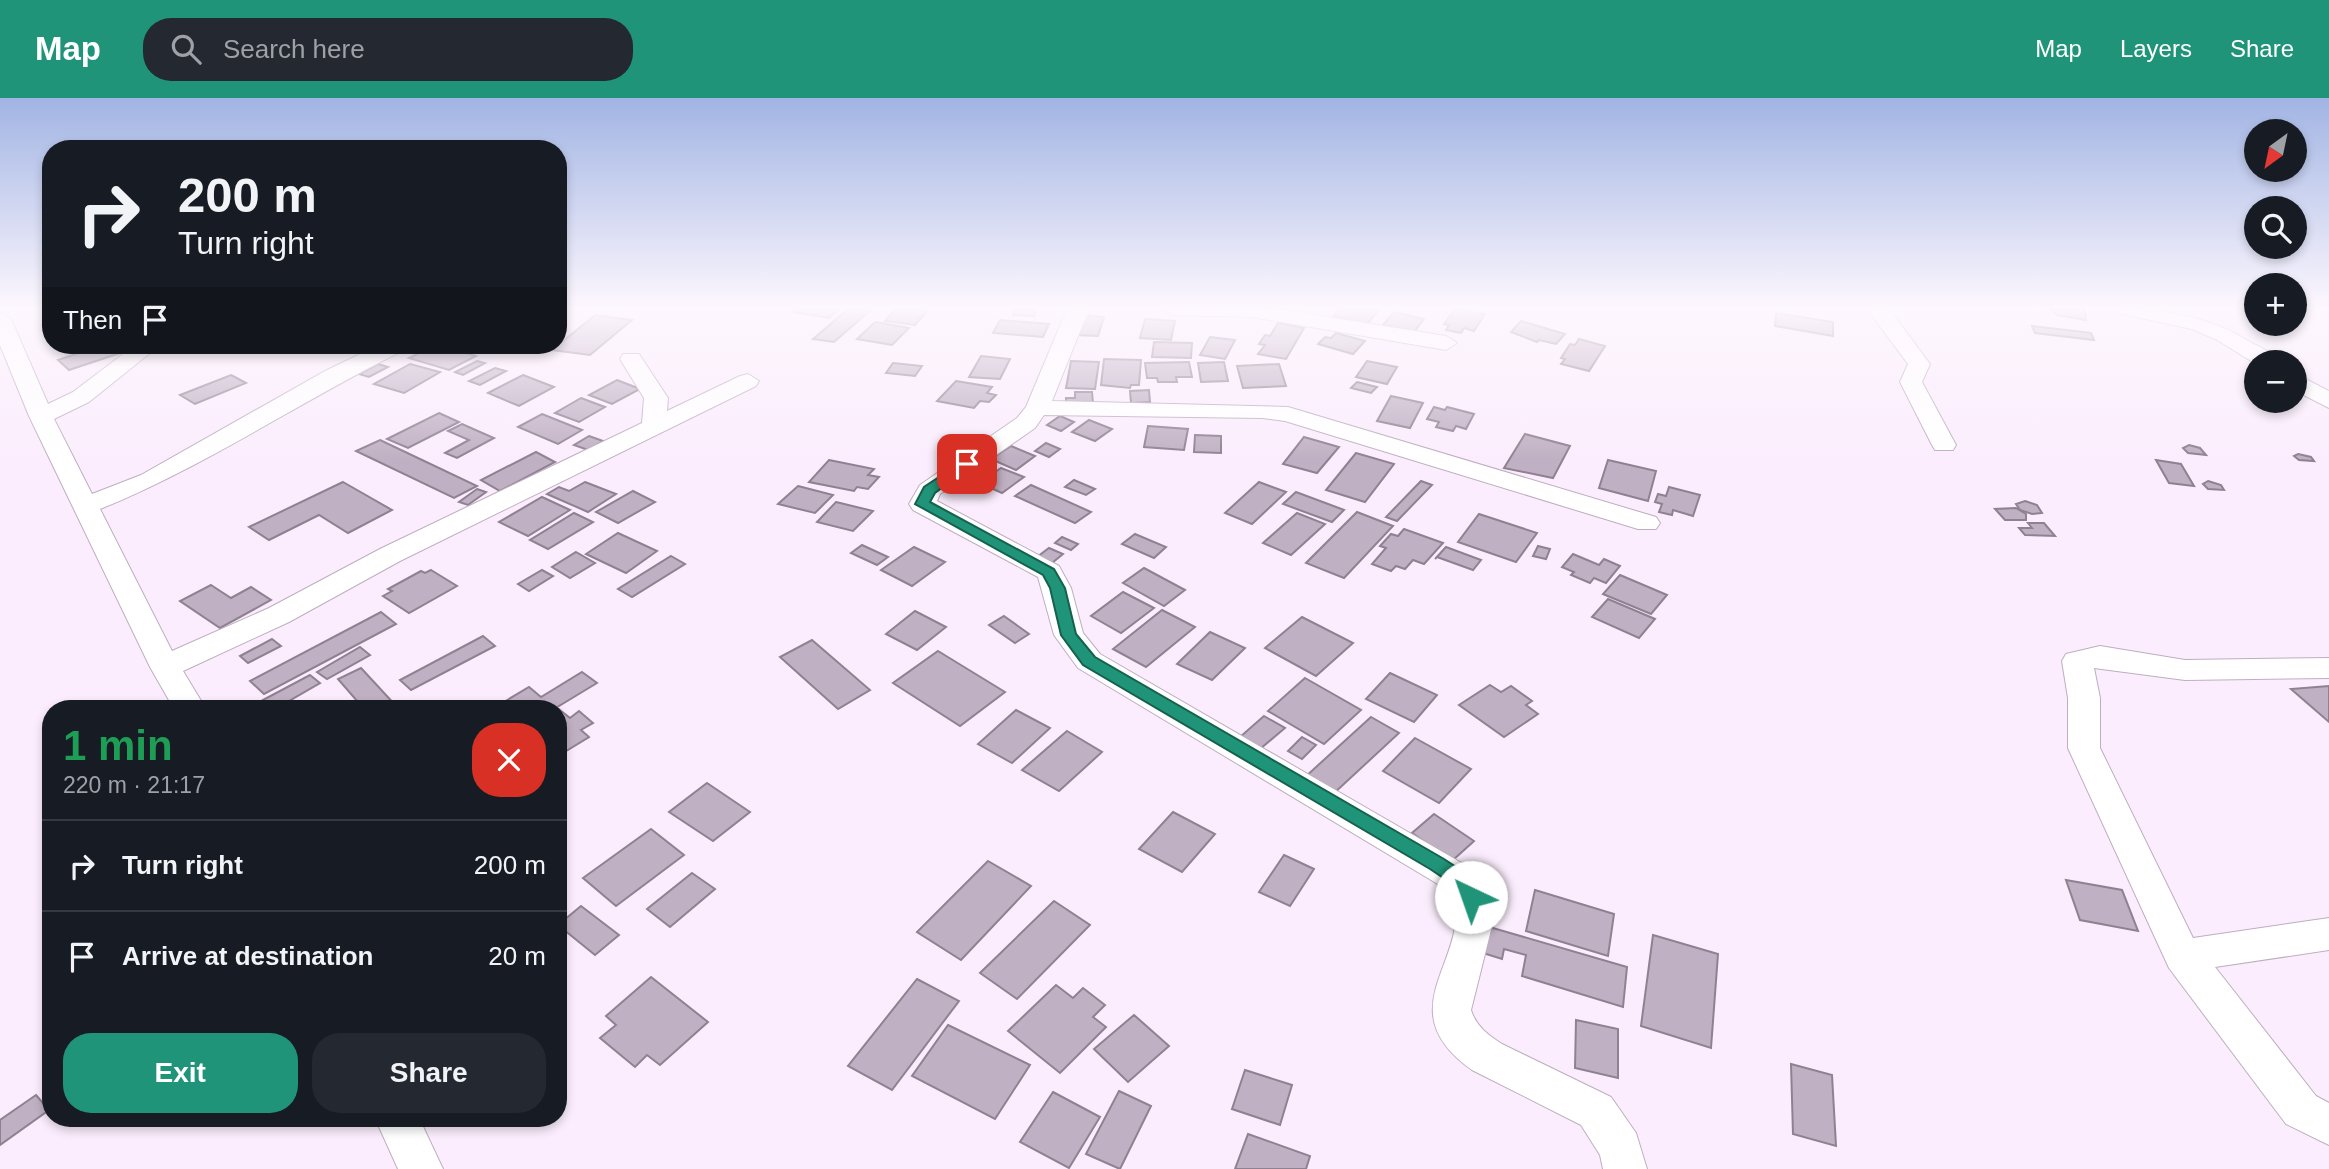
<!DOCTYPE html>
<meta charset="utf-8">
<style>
body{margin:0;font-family:Arial,sans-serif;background:#242831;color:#f1f3f6;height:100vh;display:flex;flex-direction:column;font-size:26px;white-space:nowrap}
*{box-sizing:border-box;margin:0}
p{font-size:23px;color:#9ea1a6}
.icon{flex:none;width:38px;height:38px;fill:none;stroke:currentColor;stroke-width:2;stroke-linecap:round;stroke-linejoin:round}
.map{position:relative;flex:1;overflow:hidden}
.sheet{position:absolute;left:42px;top:602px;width:525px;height:427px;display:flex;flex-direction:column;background:#171b24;border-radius:28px;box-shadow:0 4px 10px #0003}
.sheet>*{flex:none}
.guide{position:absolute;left:42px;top:42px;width:525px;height:214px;border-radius:28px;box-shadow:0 4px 10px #0003;background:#171b24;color:#f1f3f6;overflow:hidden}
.needle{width:46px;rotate:213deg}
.controls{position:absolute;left:2244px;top:21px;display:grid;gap:14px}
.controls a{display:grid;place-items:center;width:63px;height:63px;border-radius:50%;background:#171b24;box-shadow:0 4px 10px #0003;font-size:35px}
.pin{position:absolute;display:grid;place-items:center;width:60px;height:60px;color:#fff;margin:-30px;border-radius:14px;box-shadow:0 4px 10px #0006}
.me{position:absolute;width:77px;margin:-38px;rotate:318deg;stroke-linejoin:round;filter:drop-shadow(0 0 5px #0008)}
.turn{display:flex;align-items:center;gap:24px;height:147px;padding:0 21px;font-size:32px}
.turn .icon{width:91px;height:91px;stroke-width:2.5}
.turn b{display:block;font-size:49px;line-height:60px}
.then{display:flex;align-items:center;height:66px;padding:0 21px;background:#0003;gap:14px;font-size:26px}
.round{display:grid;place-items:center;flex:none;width:74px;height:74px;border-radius:28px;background:#242831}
.head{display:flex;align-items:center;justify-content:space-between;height:119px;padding:0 21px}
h1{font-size:42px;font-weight:700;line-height:52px;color:#1e9e55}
.action{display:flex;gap:14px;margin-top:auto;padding:14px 21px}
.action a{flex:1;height:80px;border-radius:28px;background:#209478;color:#fff;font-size:28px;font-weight:700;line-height:80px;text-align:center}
.action a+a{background:#242831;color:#f1f3f6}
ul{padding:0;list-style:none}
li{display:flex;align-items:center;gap:21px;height:91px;padding:0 21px;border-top:2px solid #363941}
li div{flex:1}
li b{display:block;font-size:26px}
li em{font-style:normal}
header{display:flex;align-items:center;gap:42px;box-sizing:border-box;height:98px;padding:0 35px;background:#209478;color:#fff}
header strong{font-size:33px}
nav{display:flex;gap:38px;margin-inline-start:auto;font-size:24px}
.search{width:490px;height:63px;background:#242831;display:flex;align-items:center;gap:18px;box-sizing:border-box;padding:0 24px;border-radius:28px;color:#9ea1a6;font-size:26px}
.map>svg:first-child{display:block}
</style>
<header>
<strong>Map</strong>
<div class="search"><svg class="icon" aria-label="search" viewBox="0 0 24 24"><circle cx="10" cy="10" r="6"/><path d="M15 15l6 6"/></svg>Search here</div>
<nav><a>Map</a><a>Layers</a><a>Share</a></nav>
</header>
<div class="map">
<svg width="2329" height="1071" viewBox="0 0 2329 1071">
<rect width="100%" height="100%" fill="#fbedfd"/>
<g fill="#c0b0c3" stroke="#908192" stroke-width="2">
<polygon points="795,211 839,211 829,220 792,214"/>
<polygon points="848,211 872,211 834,244 813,241"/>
<polygon points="895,211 924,211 928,212 915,227 885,223"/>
<polygon points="1015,211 1020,211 1036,212 1034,218 1013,217"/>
<polygon points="1339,211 1380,211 1366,227 1334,218"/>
<polygon points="1455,211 1461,211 1485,216 1474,233 1464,230 1461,235 1446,232 1449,227 1444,226"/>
<polygon points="2085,211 2086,222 2057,217 2050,211"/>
<polygon points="1394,214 1424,221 1414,234 1390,232 1392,229 1383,227"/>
<polygon points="1776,215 1833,224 1833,238 1775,228"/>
<polygon points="595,217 632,222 590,257 552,252"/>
<polygon points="1080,217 1104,219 1098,238 1074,237"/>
<polygon points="1145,221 1175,223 1171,242 1140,240"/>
<polygon points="1000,222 1049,226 1043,239 993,235"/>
<polygon points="1521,223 1565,236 1556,246 1539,242 1537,244 1511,234"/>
<polygon points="875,224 909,230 892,247 857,241"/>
<polygon points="1278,225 1304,230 1286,261 1258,256 1265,247 1259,246 1265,237 1270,238"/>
<polygon points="2032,228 2091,235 2094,242 2035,235"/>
<polygon points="1336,235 1365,243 1353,256 1318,246 1325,239 1331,240"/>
<polygon points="1210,239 1235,242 1225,261 1200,257"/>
<polygon points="1579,241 1605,248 1589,273 1561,266 1565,261 1561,260 1570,246 1575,247"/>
<polygon points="1154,244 1192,245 1191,260 1152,259"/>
<polygon points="89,247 115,247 123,254 69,272 58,262 82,254 78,250"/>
<polygon points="435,247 440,247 476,258 449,272 409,260"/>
<polygon points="981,258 1010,261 1000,281 969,279"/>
<polygon points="1104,261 1141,262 1139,287 1131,287 1130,290 1101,287"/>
<polygon points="477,263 485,265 463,277 455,274"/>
<polygon points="1071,263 1099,264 1095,291 1066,290"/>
<polygon points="1367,263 1397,269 1387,286 1356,279"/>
<polygon points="1189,264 1192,279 1176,279 1177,284 1158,284 1157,280 1147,280 1145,265"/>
<polygon points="1224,264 1228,283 1201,284 1198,265"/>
<polygon points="893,265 922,268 915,278 886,275"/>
<polygon points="378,266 388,269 369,279 359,276"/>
<polygon points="410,266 440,274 404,295 374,286"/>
<polygon points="1279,266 1286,288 1243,290 1237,268"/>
<polygon points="495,270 506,273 480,287 469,283"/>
<polygon points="231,277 246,285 195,306 180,297"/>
<polygon points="523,277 554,289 519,308 488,295"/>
<polygon points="617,282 640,291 612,306 589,297"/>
<polygon points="956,283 992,289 987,295 996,297 989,304 980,303 974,310 937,303"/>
<polygon points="1357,284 1377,289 1371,295 1351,290"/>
<polygon points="1149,292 1150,304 1131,305 1130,293"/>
<polygon points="1075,294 1092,294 1093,305 1066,305 1066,300 1075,300"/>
<polygon points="1391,298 1423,305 1410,330 1377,323"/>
<polygon points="581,300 605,309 579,324 555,315"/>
<polygon points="1434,309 1445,312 1447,309 1474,316 1466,331 1456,328 1453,333 1436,329 1439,324 1427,321"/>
<polygon points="439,315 459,324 408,350 387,341"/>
<polygon points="542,316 582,332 558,346 518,329"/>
<polygon points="1060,318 1074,324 1061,333 1047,327"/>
<polygon points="1089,322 1112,331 1095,343 1072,334"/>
<polygon points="462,326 494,340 457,360 445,355 469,342 448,333"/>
<polygon points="1148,328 1188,331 1184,352 1144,349"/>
<polygon points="1525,336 1570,348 1553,380 1504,370"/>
<polygon points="1195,337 1221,338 1221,355 1194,354"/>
<polygon points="589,338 603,343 588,352 574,347"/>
<polygon points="1304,339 1339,349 1317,375 1283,366"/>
<polygon points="380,342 477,388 454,400 356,353"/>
<polygon points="1046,345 1060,351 1049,359 1035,353"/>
<polygon points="2189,347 2200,350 2206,357 2188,355 2183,350"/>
<polygon points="1011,348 1035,358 1016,372 991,361"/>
<polygon points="536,354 555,364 500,393 481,382"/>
<polygon points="1356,355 1394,366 1365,404 1326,392"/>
<polygon points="2298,356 2311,359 2314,363 2299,362 2294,358"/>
<polygon points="829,362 874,371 868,377 879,379 868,391 857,389 854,393 809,384"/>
<polygon points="1608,362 1656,373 1648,403 1599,390"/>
<polygon points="2156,362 2181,366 2194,388 2169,385"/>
<polygon points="1001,370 1024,379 1002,395 980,385"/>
<polygon points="1074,382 1095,391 1086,397 1065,389"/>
<polygon points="1421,383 1432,387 1397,423 1386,419"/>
<polygon points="2208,383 2221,387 2224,392 2208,391 2203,386"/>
<polygon points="343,384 392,412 348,435 319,417 269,442 249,429"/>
<polygon points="585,384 616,396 588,414 547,396 559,389 569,393"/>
<polygon points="1259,384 1286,394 1252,426 1225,415"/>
<polygon points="1031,387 1091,414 1075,425 1015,398"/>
<polygon points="798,388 833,397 815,415 778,406"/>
<polygon points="1669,389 1700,397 1693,418 1673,412 1672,417 1659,414 1662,406 1655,404 1658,396 1666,398"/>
<polygon points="477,391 486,394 468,407 459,404"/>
<polygon points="633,393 655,404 618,425 596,414"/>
<polygon points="1296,394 1344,412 1332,424 1283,406"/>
<polygon points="542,399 570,412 528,438 499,424"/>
<polygon points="2025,403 2037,407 2042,415 2032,416 2020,412 2016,406"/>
<polygon points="836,404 873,413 853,433 817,424"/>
<polygon points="2016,410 2026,416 2026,422 2005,422 1995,411"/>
<polygon points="1357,414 1393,428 1344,480 1306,465"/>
<polygon points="574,415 593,424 548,451 530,442"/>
<polygon points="1297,415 1325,426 1291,457 1263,445"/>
<polygon points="1479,416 1537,435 1516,464 1458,444"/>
<polygon points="2028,425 2044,425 2055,438 2025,437 2019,430 2032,430"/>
<polygon points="1404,431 1443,445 1424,466 1413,462 1405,471 1396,468 1391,473 1372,466 1386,450 1380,448 1391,436 1398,438"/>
<polygon points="618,435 657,453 626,475 586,456"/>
<polygon points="1135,436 1166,449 1154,460 1122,446"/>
<polygon points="1062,439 1078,446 1071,452 1055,445"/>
<polygon points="862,447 888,459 877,467 851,455"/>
<polygon points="1538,448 1550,451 1546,461 1533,458"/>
<polygon points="914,449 945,464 912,488 881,472"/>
<polygon points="1446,449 1481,462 1473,472 1437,459 1435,461"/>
<polygon points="1049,450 1063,456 1047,469 1033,462"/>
<polygon points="576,454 595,465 570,480 552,469"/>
<polygon points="1573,456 1599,467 1604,461 1620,468 1606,485 1594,480 1590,485 1571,477 1574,474 1562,469"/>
<polygon points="671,458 685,466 632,499 618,491"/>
<polygon points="1144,470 1185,492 1164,508 1123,485"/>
<polygon points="431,472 457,488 409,515 383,498 392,493 388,491 421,473 425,475"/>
<polygon points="542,472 553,478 529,493 518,486"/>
<polygon points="1620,477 1667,497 1651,516 1603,496"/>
<polygon points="211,487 231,500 251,489 271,502 220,530 180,503"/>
<polygon points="1123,494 1154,510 1121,535 1091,518"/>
<polygon points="1608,501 1655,521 1639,540 1592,519"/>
<polygon points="1162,512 1195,529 1146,569 1113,551"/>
<polygon points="915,513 946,529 917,552 886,536"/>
<polygon points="381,514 396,526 264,596 250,583"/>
<polygon points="1004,518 1029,536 1015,545 989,527"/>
<polygon points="1302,519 1353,545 1316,578 1265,550"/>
<polygon points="1210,534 1245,550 1212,582 1177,566"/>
<polygon points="483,538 495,548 411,592 400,582"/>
<polygon points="272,541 281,548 248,565 240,558"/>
<polygon points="812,542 870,592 838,611 780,559"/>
<polygon points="360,549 370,557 327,581 317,574"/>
<polygon points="938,553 1005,594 960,628 893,585"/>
<polygon points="361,570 397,609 364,611 338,581"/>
<polygon points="582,574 597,585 554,611 492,611 529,589 541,599"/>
<polygon points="1390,575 1437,597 1414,624 1366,601"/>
<polygon points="310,577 320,585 275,611 263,602"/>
<polygon points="1305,580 1361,612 1324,646 1268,613"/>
<polygon points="1490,587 1501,594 1511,588 1532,603 1526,607 1538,616 1504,639 1459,607"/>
<polygon points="2329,588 2329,624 2291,591"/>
<polygon points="560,612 570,620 579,613 593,625 581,632 589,639 558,658"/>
<polygon points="1016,612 1050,630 1012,665 978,646"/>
<polygon points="1264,618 1285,630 1260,651 1240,639"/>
<polygon points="1371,619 1399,635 1332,697 1304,680"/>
<polygon points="1067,633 1102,654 1059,693 1022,672"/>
<polygon points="1302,639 1316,647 1302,661 1288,653"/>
<polygon points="1415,640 1471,671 1439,705 1383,673"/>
<polygon points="707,685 750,714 713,743 669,714"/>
<polygon points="1173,714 1215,736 1182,774 1139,751"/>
<polygon points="1434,716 1474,743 1452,763 1412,735"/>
<polygon points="651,731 684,757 616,808 583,780"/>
<polygon points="1284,757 1314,771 1290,808 1259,794"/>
<polygon points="988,763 1031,788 961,862 917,834"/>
<polygon points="692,775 715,791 670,829 647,811"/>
<polygon points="2066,782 2122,792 2138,833 2080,822"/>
<polygon points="1535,792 1614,816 1608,858 1526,833"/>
<polygon points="1054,803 1090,827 1017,901 980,875"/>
<polygon points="581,808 619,837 595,857 558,827"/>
<polygon points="1486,828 1627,869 1623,909 1522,878 1526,857 1504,851 1502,861 1480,854"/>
<polygon points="1653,837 1718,856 1711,950 1641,928"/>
<polygon points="651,879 708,924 660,967 647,957 635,969 600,940 616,927 606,918"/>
<polygon points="917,881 959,903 892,992 848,968"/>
<polygon points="1056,887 1073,900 1083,890 1105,907 1093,919 1106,929 1060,975 1008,933"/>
<polygon points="1134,917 1169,948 1128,984 1094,951"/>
<polygon points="1576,922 1618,931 1618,980 1575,970"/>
<polygon points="948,927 1030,967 995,1021 912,978"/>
<polygon points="1791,966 1832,977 1836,1048 1793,1036"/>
<polygon points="1245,972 1292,987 1280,1027 1232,1011"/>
<polygon points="1119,993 1151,1008 1120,1071 1086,1056"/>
<polygon points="1053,994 1100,1019 1069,1070 1020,1044"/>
<polygon points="36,997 49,1012 0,1047 0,1022"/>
<polygon points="1248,1036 1310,1058 1306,1071 1235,1071"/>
</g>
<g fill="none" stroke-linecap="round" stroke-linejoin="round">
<defs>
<g id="minor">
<path d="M1067,211H1089L1052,303L1288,309L1656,419L1660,425L1656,431H1638L1285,323L1263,320L1044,317L1035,330L940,396L937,403L1059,468L1071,490L1083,535L1100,556L1479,775L1496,812L1471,912C1476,928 1488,937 1502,946L1611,999L1636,1035L1647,1071H1603L1600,1057L1581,1027L1472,972C1383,909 1477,858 1451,794L1078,570L1054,537L1038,479L913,412L909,406L920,387L1017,320L1026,309Z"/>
<polygon points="1162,211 1278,211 1446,238 1457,245 1446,252 1252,219 1173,217"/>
<polygon points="1867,211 1889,211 1930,266 1922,284 1956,347 1953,352 1935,352 1932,347 1900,284 1908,266"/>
<path d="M2114,211C2165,211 2209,218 2252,245C2262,250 2273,255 2279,264L2256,266L2217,242L2192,231L2118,215Z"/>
<path d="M0,215L11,221L48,306L73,294L135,247H160L89,304L54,321L92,396L141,377L325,273L379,247H407L404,252C301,303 206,368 100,411L172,553L269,510L380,451L642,325L644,300L620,261L623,256H639L668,300L667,313L740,278L748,276L759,283L756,288L400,463L289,524L183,573L206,611H174L150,569L29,318L0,247Z"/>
<polygon points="2294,275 2329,293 2329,310 2294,292"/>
<polygon points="2100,548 2185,562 2329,560 2329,580 2185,582 2094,570 2100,600 2100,650 2193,840 2329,820 2329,852 2215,869 2316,998 2329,1005 2329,1047 2286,1026 2169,870 2068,650 2068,600 2062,563 2066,556"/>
<polygon points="375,1020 419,1020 443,1071 398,1071"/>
</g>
</defs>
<use href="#minor" stroke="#bdaec0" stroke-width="2"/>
<use href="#minor" fill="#fff" fill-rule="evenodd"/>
</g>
<linearGradient id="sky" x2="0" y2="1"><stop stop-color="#a1b4e3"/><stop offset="0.58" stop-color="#fdf7fe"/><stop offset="1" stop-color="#fdf7fe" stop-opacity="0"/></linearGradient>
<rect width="2329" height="361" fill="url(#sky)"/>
<polygon fill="#209478" stroke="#15604e" stroke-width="2" points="963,363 974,366 935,395 930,404 1054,471 1065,490 1076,536 1095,559 1444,761 1473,780 1481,799 1478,804 1464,804 1458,790 1430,771 1083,567 1061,537 1050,490 1043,477 915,406 924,389"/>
</svg>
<div class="controls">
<a><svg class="needle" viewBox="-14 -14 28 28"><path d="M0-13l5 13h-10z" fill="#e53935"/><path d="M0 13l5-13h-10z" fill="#9ea1a6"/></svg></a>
<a><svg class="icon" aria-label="search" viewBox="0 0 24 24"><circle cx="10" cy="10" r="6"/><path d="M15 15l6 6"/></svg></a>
<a>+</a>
<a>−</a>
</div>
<div class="pin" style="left:967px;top:366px;background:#d93025"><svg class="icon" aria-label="arrive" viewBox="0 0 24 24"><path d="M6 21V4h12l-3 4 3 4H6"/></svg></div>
<svg class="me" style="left:1471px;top:799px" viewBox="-20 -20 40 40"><circle r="19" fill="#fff"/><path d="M0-13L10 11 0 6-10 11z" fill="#209478"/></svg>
<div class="guide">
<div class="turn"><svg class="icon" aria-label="right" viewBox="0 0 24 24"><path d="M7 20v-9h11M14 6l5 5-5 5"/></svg><div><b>200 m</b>Turn right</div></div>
<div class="then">Then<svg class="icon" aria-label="arrive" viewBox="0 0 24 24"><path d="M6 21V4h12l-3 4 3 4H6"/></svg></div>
</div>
<section class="sheet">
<div class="head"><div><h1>1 min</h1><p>220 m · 21:17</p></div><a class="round" style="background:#d93025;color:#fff"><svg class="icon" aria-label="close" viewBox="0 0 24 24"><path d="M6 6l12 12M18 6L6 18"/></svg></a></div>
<ul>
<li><svg class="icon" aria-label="right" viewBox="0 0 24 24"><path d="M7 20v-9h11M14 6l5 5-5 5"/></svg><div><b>Turn right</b></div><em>200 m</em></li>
<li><svg class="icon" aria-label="arrive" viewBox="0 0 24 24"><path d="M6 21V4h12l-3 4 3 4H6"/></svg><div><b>Arrive at destination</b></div><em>20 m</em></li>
</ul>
<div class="action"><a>Exit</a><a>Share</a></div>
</section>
</div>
